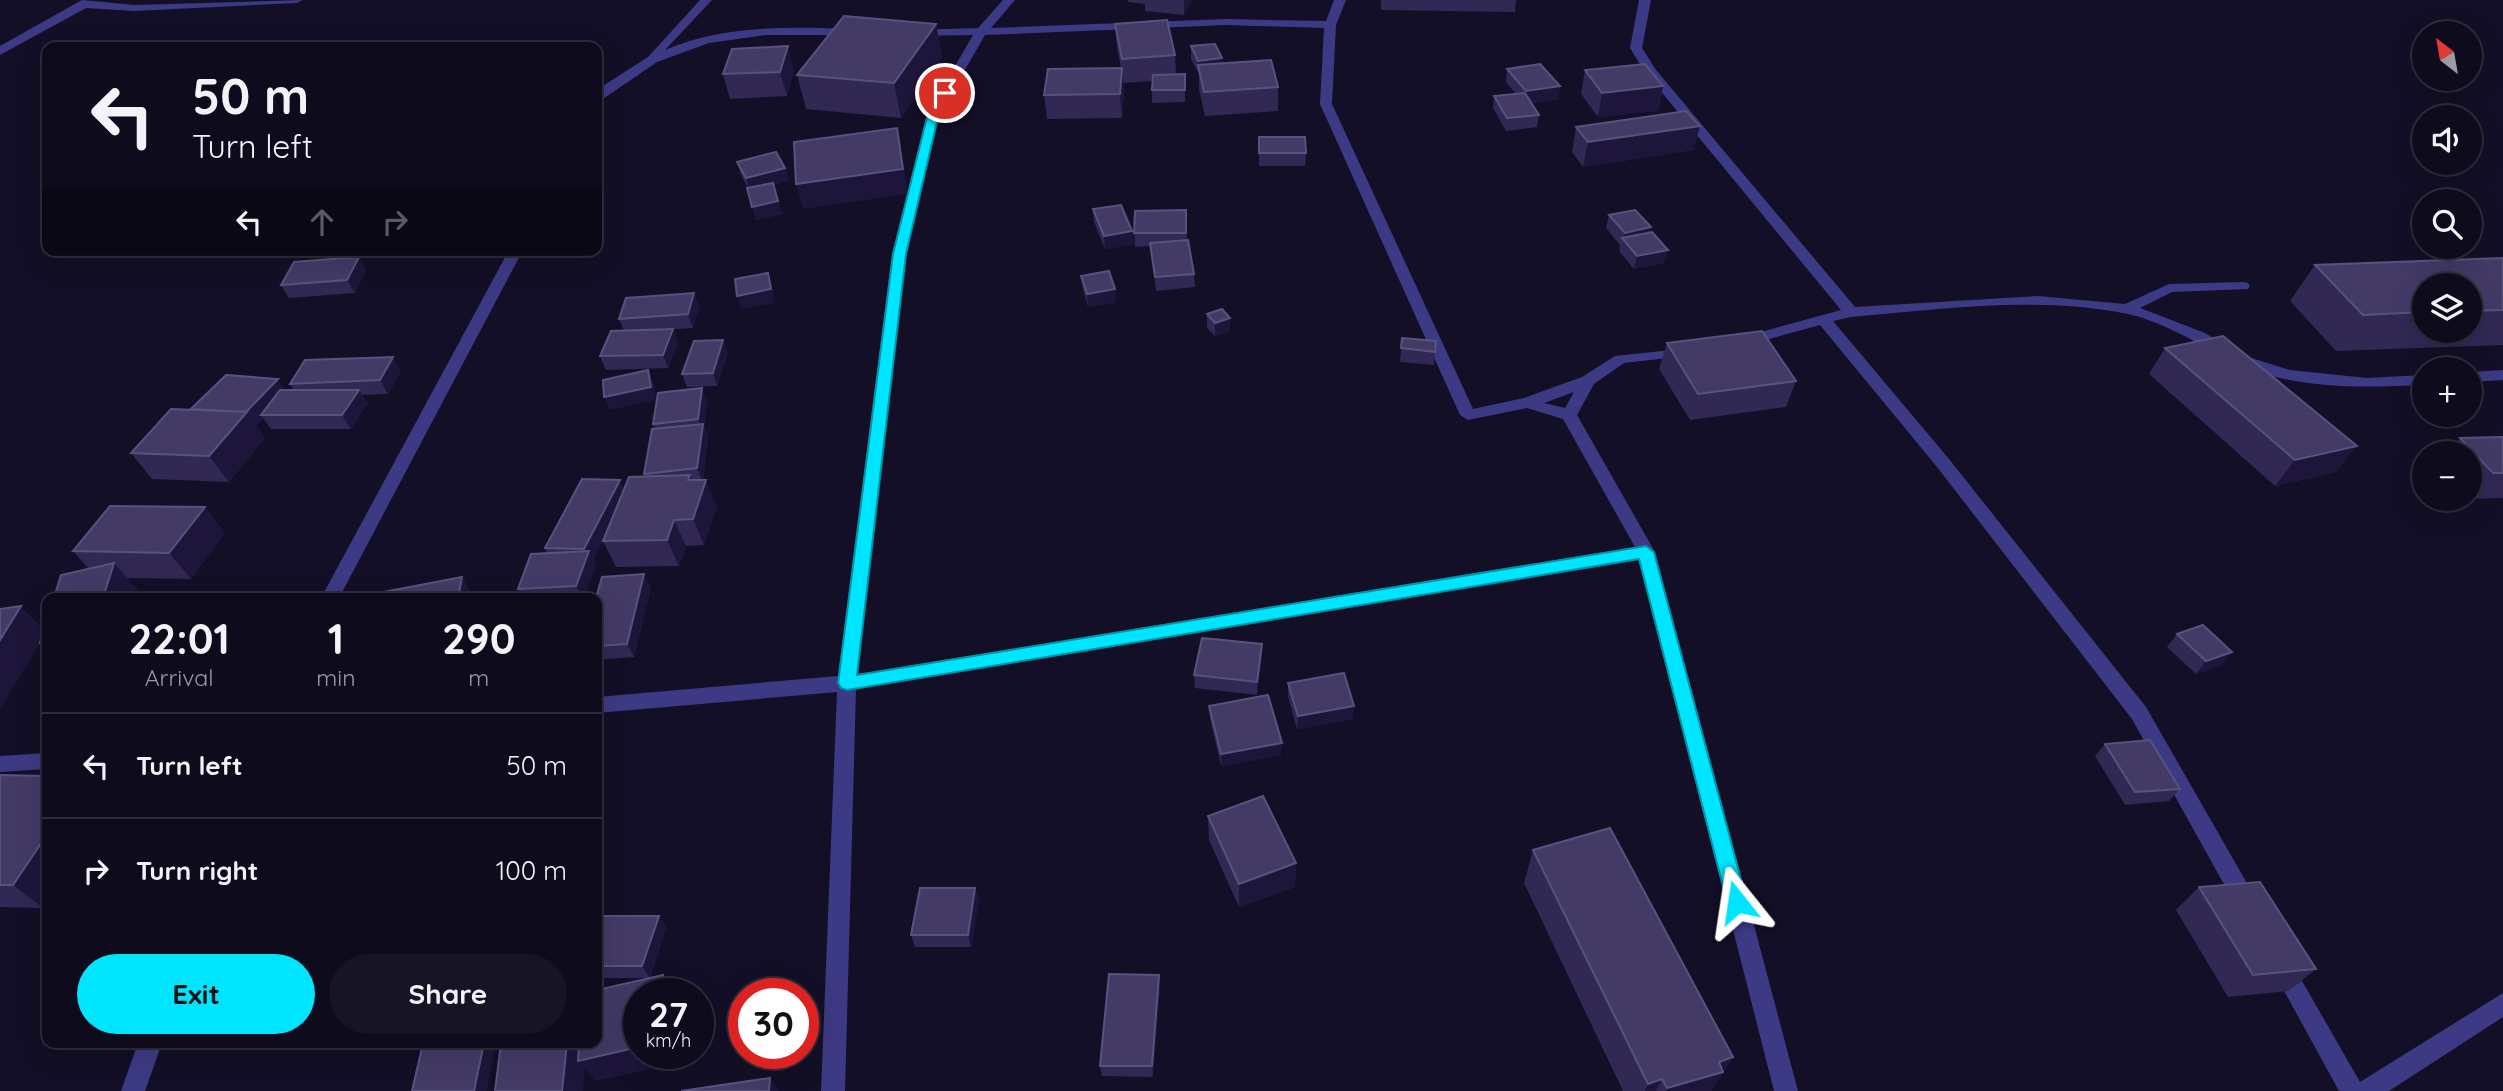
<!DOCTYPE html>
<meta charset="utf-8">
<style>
body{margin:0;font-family:Quicksand,sans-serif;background:#171425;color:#f1f3f6;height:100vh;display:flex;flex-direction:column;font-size:26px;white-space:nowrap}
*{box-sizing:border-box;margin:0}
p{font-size:23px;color:#9b9ba3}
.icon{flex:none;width:38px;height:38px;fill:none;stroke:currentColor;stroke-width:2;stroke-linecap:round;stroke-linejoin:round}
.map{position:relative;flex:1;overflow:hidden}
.panel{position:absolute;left:42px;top:593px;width:560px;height:455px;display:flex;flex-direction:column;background:#0e0b1c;border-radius:14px;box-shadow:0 7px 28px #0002,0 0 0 2px #2e2b3b}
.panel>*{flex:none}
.banner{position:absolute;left:42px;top:42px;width:560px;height:214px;border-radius:14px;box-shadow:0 7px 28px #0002,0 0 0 2px #2e2b3b;background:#0e0b1c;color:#f1f3f6;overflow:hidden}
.needle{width:46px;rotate:329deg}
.controls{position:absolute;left:2412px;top:21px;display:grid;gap:14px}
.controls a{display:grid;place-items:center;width:70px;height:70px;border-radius:50%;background:#0e0b1c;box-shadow:0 7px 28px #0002,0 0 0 2px #2e2b3b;font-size:35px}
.speed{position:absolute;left:623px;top:978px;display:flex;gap:14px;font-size:35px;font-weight:700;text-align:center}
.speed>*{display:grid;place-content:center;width:91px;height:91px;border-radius:50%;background:#0e0b1c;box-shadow:0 7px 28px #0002,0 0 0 2px #2e2b3b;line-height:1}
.speed small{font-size:18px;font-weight:400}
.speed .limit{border:10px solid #d22;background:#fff;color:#111}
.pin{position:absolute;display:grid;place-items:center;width:60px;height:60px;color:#fff;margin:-30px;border:4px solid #fff;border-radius:50%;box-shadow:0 2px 7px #0007}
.me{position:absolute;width:77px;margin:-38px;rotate:345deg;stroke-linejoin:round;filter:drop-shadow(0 0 5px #0008)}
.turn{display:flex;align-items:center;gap:24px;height:147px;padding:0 35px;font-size:32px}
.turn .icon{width:91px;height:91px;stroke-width:2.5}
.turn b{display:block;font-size:49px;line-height:60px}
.lanes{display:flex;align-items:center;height:66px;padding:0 35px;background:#0003;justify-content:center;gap:35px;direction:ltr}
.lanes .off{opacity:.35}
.eta{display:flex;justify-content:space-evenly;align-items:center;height:119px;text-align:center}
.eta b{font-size:42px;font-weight:700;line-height:49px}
.primary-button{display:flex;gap:14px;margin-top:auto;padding:14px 35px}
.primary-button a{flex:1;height:80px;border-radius:42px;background:#00e5ff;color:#111;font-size:28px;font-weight:700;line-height:80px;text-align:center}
.primary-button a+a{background:#171425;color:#f1f3f6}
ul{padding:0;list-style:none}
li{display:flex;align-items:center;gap:21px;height:105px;padding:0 35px;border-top:2px solid #2e2b3b}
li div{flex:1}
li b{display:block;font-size:26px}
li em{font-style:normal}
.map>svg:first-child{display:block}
</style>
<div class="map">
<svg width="2503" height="1091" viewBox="0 0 2503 1091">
<rect width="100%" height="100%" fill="#130f26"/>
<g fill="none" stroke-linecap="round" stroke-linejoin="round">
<g fill="#3d3a85" fill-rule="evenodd">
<polygon points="82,0 134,5 303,0 297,3 134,11 86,8 0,55 0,46"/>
<path d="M700,0H712L665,50C725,24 792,27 855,29L861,32L855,35H765L709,43L657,62L597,103L598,89L648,57Z"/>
<path d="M1003,0H1015L991,28L1226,19L1326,21L1334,0H1346L1336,25L1332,104L1473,409L1524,398L1582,377L1615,356L1690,348L1693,351L1685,356L1624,363L1594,384L1577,415L1655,552L1798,1091H1774L1639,560L856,689L845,1091H821L837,692L597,713V697L838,676L892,254L928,113L973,35L914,36L908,33L914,30L978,28ZM1226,25L1324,28L1320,104L1460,415L1468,420L1527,408L1563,419L1635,547L858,674L906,254L940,113L985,35ZM1574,392L1565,408L1544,403Z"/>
<path d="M1639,0H1651L1642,48L1656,70L1855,307L2038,296L2125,304L2169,284L2243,282L2248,283L2250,286L2248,289L2172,292L2140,308L2205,333L2242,355L2290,370L2367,378L2424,375V385C2360,388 2288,390 2230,360C2196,343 2161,320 2123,313C2034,296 1941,309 1851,317L1833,321L1949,459L2146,707L2256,899L2259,906L2256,913L2248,916L2240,913L2132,719L1937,467L1820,325L1744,346L1739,344L1736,341L1739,338L1841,310L1645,72L1630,48Z"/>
<polygon points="509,250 523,250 339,598 321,598"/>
<polygon points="2503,370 2503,380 2469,382 2469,372"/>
<polygon points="47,753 47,769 0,772 0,756"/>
<polygon points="2282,956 2290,960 2360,1082 2503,993 2503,1017 2389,1091 2339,1091 2271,967 2274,960"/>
<polygon points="138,1043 162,1043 145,1091 121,1091"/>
</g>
</g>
<g fill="#312854" fill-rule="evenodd">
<polygon points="1128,0 1192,0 1184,15 1145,11 1145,4 1128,2"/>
<polygon points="1381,0 1516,0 1515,12 1381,10"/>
<polygon points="936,24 942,57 901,118 806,109 797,75"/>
<polygon points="1115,24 1175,55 1176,74 1185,74 1185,102 1152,103 1152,81 1124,83 1123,82 1124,92 1122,118 1047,119 1044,95 1121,68 1117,48"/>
<polygon points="1191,46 1222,58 1222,63 1278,87 1278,111 1205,116 1199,89 1199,74 1191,59"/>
<polygon points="1507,69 1560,86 1558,99 1532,103 1539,115 1537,127 1506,131 1493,108 1494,96 1516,94 1506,82"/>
<polygon points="794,70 787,96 730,99 723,74"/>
<polygon points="1585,70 1663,86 1658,111 1598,117 1581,94"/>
<polygon points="1700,126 1693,150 1583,167 1572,152 1576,127"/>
<polygon points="1259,137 1306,153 1305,166 1259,166"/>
<polygon points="737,162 785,168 789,180 773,185 782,214 756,220 748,188 741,175"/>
<polygon points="1093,209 1132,231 1133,244 1105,249 1094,222"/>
<polygon points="1186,210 1187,240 1194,274 1195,287 1156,291 1151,246 1135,247 1134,233"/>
<polygon points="1609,215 1651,227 1650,233 1664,263 1634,269 1619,251 1620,245 1606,228"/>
<polygon points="359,257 366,270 355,293 289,298 281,285"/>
<path d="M2503,258V345L2336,351L2290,301L2315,265ZM2424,285H2469V331H2424Z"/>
<polygon points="1081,276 1116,302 1088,307 1083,289"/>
<polygon points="694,293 699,307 693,328 661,330 673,329 678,343 668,368 606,370 600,356 624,331 619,319"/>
<polygon points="1207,314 1230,331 1215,336 1207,328"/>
<polygon points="1402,338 1436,341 1434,365 1400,362"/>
<polygon points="1667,343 1796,381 1786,407 1690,420 1659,369"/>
<polygon points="2165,348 2336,472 2275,486 2149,374"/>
<polygon points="728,353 717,386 687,387 682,374"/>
<polygon points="401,371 388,394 362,395 368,403 351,429 271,429 263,418 256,425 265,438 229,482 152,479 131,453 191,410 294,390 290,384"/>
<polygon points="707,402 704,426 708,437 703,480 717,506 704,545 686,546 679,566 616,567 603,541 609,527 593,559 596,564 584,598 507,598 522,597 518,589 547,553 545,548 624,490 645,476 644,474 655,429 653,424"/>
<polygon points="2503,437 2503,498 2469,499 2469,453 2447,453 2460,438"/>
<polygon points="205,507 225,533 191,579 127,578 137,589 134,598 54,598 89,569 73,551"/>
<polygon points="651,587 634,657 597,660 597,598"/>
<polygon points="2177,634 2232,652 2221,665 2196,674 2167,647"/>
<polygon points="1262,657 1257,695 1195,688 1194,675"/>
<polygon points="1288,683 1353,719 1297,729 1288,696"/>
<polygon points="1209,706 1281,755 1221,766 1210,719"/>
<polygon points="2105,744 2180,789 2169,801 2125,805 2095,756"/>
<polygon points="0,775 47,776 47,902 43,908 0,907"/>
<polygon points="1208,816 1296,863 1295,887 1239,907 1209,840"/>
<polygon points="1533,850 1733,1057 1711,1091 1623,1091 1524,883"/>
<polygon points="2199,887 2316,969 2289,991 2228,997 2176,910"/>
<polygon points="975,888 979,900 971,947 915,947 911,935"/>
<polygon points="659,916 666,928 650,978 597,978 597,927"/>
<polygon points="1159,975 1160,987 1153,1077 1102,1076 1100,1066"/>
</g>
<g fill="#1d163a">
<polygon points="1184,0 1192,0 1184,15"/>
<polygon points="936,24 942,57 901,118 894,83"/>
<polygon points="788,46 794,70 787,96 780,72"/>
<polygon points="1222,58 1222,71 1198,65 1198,74 1198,61"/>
<polygon points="1122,68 1124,92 1122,118 1120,94"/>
<polygon points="1560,86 1558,99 1524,104 1526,91"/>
<polygon points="1663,86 1658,111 1598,117 1602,93"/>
<polygon points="1700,126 1693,150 1583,167 1588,142"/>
<polygon points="897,128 908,194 803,209 796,184"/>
<polygon points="785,168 789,180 750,191 746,178"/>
<polygon points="778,201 782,214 756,220 752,207"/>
<polygon points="1651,227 1648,241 1623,239 1625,233"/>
<polygon points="1132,231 1133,244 1105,249 1104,236"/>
<polygon points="1668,250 1664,263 1634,269 1637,256"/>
<polygon points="359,257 366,270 355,293 347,280"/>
<polygon points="768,273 772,286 775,303 741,309 737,296"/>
<polygon points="1115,289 1116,302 1088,307 1087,294"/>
<polygon points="694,293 699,307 693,328 688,314"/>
<polygon points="1230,318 1230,331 1215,336 1215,323"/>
<polygon points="673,329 678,343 668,368 663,355"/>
<polygon points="723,340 728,353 717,386 713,373"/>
<polygon points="393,357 401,371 388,394 380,380"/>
<polygon points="648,370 654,384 656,400 610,410 604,397"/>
<polygon points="278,379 287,393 261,415 263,418 256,425 265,438 229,482 209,456 244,414"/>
<polygon points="702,388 707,402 704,426 708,437 703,482 697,468 702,430 698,419"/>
<polygon points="359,390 368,403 351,429 342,415"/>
<polygon points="2357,446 2336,472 2275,486 2295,460"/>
<polygon points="690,475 700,499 706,480 717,506 704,545 693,519 688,480"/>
<polygon points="620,480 626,494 593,559 596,564 584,598 583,598 576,586 587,555 584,549"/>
<polygon points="205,507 225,533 191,579 169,553"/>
<polygon points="674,520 686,546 679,566 667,540"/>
<polygon points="114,563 137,589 134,598 103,598"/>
<polygon points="644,574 651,587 634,657 627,644"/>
<polygon points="462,577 470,590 469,598 458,598"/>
<polygon points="21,606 46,632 0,710 0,640"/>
<polygon points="47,642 47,651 40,643"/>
<polygon points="1262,644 1262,657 1257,695 1257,682"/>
<polygon points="2232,652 2221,665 2196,674 2206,661"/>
<polygon points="1354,706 1353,719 1297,729 1298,716"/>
<polygon points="1282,743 1281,755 1221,766 1221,754"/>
<polygon points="44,839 47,842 47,902 43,908 13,885"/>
<polygon points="1296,863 1295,887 1239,907 1239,884"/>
<polygon points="975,888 979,900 971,947 968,935"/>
<polygon points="659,916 666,928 650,978 642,966"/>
<polygon points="663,975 676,994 662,994"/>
<polygon points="1159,975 1160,987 1153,1077 1152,1066"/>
<polygon points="484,1043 489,1043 495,1049 487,1091 474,1091"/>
<polygon points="567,1043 587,1043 639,1047 639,1054 676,1054 676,1063 596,1081 585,1069 583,1091 562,1091"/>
<polygon points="1733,1057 1711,1091 1666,1091 1667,1088 1719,1062"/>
<polygon points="770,1078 779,1091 769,1091"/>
<polygon points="1662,1079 1656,1091 1645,1091 1648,1084"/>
</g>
<g fill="#433a66" stroke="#5a527e" stroke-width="2">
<polygon points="844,16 936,24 894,83 797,75"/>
<polygon points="1167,20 1175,55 1122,59 1115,24"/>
<polygon points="1215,44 1222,58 1198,61 1191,46"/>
<polygon points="788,46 780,72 723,74 732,49"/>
<polygon points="1271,60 1278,87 1204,92 1198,65"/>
<polygon points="1540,64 1560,86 1526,91 1507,69"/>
<polygon points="1645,64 1663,86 1602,93 1585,70"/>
<polygon points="1122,68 1120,94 1044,95 1048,69"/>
<polygon points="1185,74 1185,90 1152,90 1153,75"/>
<polygon points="1525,93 1539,115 1507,118 1494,96"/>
<polygon points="1686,111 1700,126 1588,142 1576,127"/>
<polygon points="897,128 903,169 796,184 794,142"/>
<polygon points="1259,137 1305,137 1306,153 1259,153"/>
<polygon points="776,152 785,168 746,178 737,162"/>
<polygon points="773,183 778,201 752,207 747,188"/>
<polygon points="1121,205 1132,231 1104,236 1093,209"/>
<polygon points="1186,210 1186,233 1134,233 1135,211"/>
<polygon points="1635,210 1651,227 1625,233 1609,215"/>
<polygon points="1652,232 1668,250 1637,256 1622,238"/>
<polygon points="1188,240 1194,274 1155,277 1150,243"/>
<polygon points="359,257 347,280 281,285 294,262"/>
<polygon points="2503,258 2503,310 2469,311 2469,285 2424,285 2424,312 2363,315 2315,265"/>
<polygon points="1109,271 1115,289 1087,294 1081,276"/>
<polygon points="768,273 771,289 737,296 735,279"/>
<polygon points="694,293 688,314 619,319 626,298"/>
<polygon points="1222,309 1230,318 1215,323 1207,314"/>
<polygon points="673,329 663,355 600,356 611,331"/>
<polygon points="1762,331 1796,381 1698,394 1667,343"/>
<polygon points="2223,336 2357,446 2295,460 2165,348"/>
<polygon points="1402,338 1436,341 1435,352 1401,348"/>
<polygon points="723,340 713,373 682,374 694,341"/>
<polygon points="393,357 380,380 290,384 305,360"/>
<polygon points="648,370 651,387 604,397 603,380"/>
<polygon points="226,375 278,379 246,412 191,409"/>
<polygon points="702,388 698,419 653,424 658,393"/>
<polygon points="280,390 359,390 342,415 261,415"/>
<polygon points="171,409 247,412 209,456 131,453"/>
<polygon points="703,424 697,468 644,474 652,429"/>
<polygon points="2503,437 2503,473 2493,473 2460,438"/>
<polygon points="690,475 688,480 706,480 693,519 674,520 667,540 603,541 629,477"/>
<polygon points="582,479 620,480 584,549 545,548"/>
<polygon points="110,506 205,507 169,553 73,551"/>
<polygon points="589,551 576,586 518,589 531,554"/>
<polygon points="114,563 103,598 54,598 61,575"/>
<polygon points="644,574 627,644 597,646 596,598 602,577"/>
<polygon points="462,577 458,598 362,598 363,596"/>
<polygon points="570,594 569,598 507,598"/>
<polygon points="21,606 0,640 0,609"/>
<polygon points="47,619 47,642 40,643"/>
<polygon points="2203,625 2232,652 2206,661 2177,634"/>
<polygon points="1202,638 1262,644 1257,682 1194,675"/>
<polygon points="1344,673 1354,706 1298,716 1288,683"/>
<polygon points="1268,695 1282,743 1221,754 1209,706"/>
<polygon points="2150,740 2180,789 2135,792 2105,744"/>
<polygon points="0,775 47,776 47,839 44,839 13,885 0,885"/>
<polygon points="1263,796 1296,863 1239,884 1208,816"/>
<polygon points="1610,828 1733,1057 1719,1062 1723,1072 1667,1088 1662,1079 1648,1084 1533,850"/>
<polygon points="2260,882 2316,969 2253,975 2199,887"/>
<polygon points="920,888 975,888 968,935 911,935"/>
<polygon points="601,916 659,916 642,966 597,966 597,927"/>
<polygon points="1109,974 1159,975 1152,1066 1100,1066"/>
<polygon points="663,975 662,994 639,994 639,1047 578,1061 579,1043 597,1043 597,990"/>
<polygon points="455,1043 484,1043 474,1091 412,1091 422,1048"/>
<polygon points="501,1043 567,1043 562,1091 495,1091"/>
<polygon points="770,1078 769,1091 681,1091"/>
</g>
<polygon fill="#00e5ff" stroke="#0095a6" stroke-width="2" points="945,89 951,93 939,113 906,254 857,675 1646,546 1654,552 1747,902 1744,908 1737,911 1730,908 1727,902 1639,559 847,690 841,688 838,683 893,254 928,113 941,90"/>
</svg>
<div class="controls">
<a><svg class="needle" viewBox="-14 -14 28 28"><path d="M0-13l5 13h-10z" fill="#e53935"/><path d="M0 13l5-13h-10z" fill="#9b9ba3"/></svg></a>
<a><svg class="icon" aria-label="sound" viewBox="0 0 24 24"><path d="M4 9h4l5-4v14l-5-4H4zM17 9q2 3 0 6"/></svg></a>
<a><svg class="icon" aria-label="search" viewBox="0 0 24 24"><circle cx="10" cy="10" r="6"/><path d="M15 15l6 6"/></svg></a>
<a><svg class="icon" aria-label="layers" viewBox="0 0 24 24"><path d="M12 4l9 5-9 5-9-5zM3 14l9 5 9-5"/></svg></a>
<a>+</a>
<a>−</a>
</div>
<div class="speed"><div>27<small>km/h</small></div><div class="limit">30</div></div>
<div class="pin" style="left:945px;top:93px;background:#d93025"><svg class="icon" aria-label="arrive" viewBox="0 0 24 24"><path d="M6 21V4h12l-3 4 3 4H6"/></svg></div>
<svg class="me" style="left:1737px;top:902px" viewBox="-20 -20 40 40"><path d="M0-17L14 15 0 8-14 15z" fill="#00e5ff" stroke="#fff" stroke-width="4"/></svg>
<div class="banner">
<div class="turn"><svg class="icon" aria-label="left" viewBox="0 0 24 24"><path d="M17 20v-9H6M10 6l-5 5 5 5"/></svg><div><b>50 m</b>Turn left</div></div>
<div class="lanes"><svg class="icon" aria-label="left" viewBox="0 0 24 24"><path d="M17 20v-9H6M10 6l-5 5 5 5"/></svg><svg class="icon off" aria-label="ahead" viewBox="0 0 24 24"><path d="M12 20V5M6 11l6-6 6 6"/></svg><svg class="icon off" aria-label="right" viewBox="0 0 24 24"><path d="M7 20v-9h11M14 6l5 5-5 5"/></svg></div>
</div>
<section class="panel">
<div class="eta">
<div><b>22:01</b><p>Arrival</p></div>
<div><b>1</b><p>min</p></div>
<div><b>290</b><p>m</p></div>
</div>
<ul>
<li><svg class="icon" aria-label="left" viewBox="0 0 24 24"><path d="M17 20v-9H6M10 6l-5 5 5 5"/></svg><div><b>Turn left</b></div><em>50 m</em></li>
<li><svg class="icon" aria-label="right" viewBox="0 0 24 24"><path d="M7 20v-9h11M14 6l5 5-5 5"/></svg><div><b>Turn right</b></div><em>100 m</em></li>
</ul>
<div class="primary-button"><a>Exit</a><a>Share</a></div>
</section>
</div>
